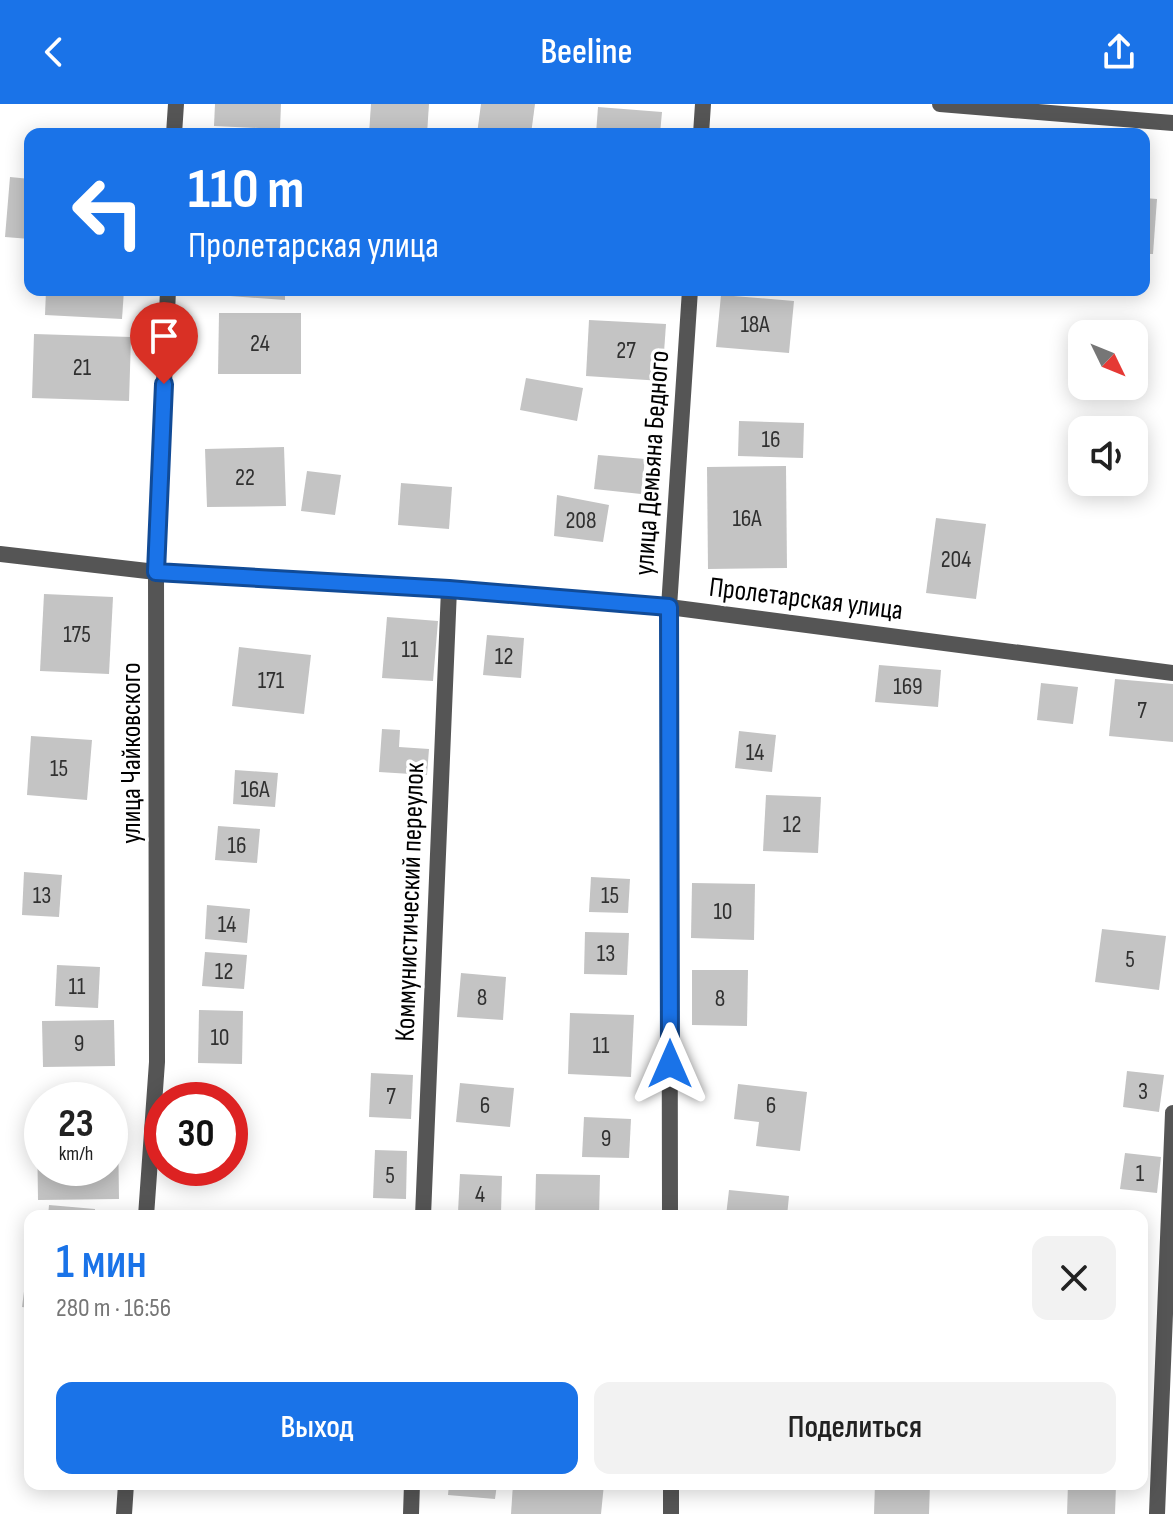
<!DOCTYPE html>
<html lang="ru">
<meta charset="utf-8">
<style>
body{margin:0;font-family:"Sofia Sans Condensed",sans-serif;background:#f2f2f2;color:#222;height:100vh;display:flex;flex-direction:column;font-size:30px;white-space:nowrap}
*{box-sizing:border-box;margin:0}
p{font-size:26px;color:#767676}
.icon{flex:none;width:44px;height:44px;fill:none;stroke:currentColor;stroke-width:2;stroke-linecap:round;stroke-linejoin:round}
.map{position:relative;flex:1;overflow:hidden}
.panel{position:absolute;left:24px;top:1106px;width:1124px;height:280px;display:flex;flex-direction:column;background:#fff;border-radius:16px;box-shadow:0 4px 20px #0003}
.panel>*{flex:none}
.guide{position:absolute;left:24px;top:24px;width:1126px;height:168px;border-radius:16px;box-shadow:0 4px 20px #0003;background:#1a73e8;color:#fff;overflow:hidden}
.needle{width:52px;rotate:133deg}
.controls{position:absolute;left:1068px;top:216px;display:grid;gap:16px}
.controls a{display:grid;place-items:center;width:80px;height:80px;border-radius:16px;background:#fff;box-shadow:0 4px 20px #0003;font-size:40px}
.speed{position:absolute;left:24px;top:978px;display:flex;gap:16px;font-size:40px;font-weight:700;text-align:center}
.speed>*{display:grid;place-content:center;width:104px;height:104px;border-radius:50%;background:#fff;box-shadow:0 4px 20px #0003;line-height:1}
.speed small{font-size:20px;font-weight:400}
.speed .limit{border:12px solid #d22;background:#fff;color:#111}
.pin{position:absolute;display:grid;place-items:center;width:68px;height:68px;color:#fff;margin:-82px -34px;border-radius:50% 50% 50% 0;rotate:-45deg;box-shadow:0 0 8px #0007}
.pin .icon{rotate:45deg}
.me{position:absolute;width:88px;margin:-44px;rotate:0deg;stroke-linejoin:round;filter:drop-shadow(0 0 6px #0008)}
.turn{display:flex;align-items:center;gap:28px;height:168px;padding:0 32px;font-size:36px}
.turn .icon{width:104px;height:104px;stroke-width:2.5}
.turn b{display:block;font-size:56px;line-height:68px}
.round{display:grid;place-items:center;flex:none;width:84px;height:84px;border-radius:16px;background:#f2f2f2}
.summary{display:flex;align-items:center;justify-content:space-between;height:136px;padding:0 32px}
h1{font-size:48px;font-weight:600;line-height:60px;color:#1a73e8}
.button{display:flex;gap:16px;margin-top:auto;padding:16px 32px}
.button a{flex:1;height:92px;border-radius:16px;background:#1a73e8;color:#fff;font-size:32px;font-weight:600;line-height:92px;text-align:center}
.button a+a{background:#f2f2f2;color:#222}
header{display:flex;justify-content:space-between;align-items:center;height:104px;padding:0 32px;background:#1a73e8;color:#fff;font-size:36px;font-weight:600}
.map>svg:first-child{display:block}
</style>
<header><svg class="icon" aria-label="back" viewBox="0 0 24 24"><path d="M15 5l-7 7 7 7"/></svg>Beeline<svg class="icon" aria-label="share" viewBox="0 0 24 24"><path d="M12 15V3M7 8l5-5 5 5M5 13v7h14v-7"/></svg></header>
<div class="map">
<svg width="1173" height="1410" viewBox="0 0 1173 1410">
<rect width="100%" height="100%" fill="#fff"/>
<g fill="#c4c4c4">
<polygon points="215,0 281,0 280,25 214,22"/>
<polygon points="371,0 429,0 427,30 369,30"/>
<polygon points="481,0 535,0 531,30 477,30"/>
<polygon points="598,3 662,8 660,30 596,30"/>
<polygon points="10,73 30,75 30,135 5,133"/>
<polygon points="1144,94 1157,95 1153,150 1144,150"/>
<polygon points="46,186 124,186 122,215 45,211"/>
<polygon points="230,186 285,186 285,196 230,192"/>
<polygon points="721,191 794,197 789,249 716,243"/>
<polygon points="219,209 301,209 301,270 218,270"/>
<polygon points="589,216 666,220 662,277 586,272"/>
<polygon points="34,230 131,233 129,297 32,294"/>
<polygon points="526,274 583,284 577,317 520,306"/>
<polygon points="739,317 804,319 803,354 738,352"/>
<polygon points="284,343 286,402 207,403 205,345"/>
<polygon points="598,351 645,355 641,390 594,385"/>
<polygon points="786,362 787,464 708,465 707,363"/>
<polygon points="307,367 341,371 335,411 301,407"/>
<polygon points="401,379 452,383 449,425 398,421"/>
<polygon points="557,391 609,401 603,438 554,432"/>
<polygon points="936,414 986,420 976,495 926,489"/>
<polygon points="44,490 113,493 109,570 40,567"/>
<polygon points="387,513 438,517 433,577 382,574"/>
<polygon points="487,531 524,534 521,574 483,571"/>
<polygon points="239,543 311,551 304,610 232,602"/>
<polygon points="879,561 941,566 938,603 875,598"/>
<polygon points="1115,575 1173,580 1173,638 1109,632"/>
<polygon points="1041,579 1078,583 1073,620 1037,616"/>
<polygon points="382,625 400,626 399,643 429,645 427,671 379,668"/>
<polygon points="739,627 776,631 772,668 735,664"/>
<polygon points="31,632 92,636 87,696 27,691"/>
<polygon points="235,666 278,669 275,703 233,700"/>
<polygon points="766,691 821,693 818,749 763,747"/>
<polygon points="218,722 260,725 257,759 215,756"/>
<polygon points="24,768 62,771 59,813 22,811"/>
<polygon points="591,773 630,775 628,809 589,808"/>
<polygon points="692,779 755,780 754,836 691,834"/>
<polygon points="207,801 250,805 247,839 205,835"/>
<polygon points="1102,825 1166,832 1159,886 1095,878"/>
<polygon points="585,828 629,829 627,871 584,870"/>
<polygon points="205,848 247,851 244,885 202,882"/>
<polygon points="57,861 100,863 98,904 55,902"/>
<polygon points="692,866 748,866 747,922 692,921"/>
<polygon points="461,869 506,873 503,916 457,913"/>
<polygon points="199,906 243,907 242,960 198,959"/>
<polygon points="570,909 634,911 631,973 568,970"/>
<polygon points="114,916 115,962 43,963 42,917"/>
<polygon points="1127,967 1164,971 1159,1008 1123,1003"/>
<polygon points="371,969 413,971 411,1015 369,1013"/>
<polygon points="460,979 514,984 510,1023 456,1018"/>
<polygon points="738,980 807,988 800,1047 756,1042 759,1018 734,1015"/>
<polygon points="584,1013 631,1015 629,1054 582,1053"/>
<polygon points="110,1023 118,1023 119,1095 38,1096 37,1025 42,1025 42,1064 110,1064"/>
<polygon points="375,1046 407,1047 406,1095 373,1094"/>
<polygon points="1125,1049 1161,1053 1157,1089 1120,1085"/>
<polygon points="460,1070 502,1072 501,1109 458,1108"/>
<polygon points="536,1070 600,1071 599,1112 535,1112"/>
<polygon points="729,1086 789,1092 787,1112 726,1112"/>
<polygon points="49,1101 95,1105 95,1112 48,1112"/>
<polygon points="28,1157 30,1157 30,1204 22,1203"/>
<polygon points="449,1380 497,1380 495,1395 448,1391"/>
<polygon points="513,1380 604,1380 601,1410 511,1410"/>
<polygon points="875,1380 930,1380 929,1410 874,1410"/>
<polygon points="1068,1380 1116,1381 1115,1410 1067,1410"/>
</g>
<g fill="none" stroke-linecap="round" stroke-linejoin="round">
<g stroke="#555" stroke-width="16">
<polyline points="940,0 1173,19"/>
<polyline points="174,30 176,0"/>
<polyline points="701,30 703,0"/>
<polyline points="0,450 156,468 449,485 669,503 1173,569"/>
<polyline points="146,1112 157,958 156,468 168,186"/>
<polyline points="423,1112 449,485"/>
<polyline points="670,1112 669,503 690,186"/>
<polyline points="671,1380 671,1410"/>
<polyline points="124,1410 126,1380"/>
<polyline points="411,1410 412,1380"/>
<polyline points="1157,1410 1173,1009"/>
</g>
</g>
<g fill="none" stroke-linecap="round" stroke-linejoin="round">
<defs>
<polyline id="route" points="164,280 156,468 449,485 669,503 670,960"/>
</defs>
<use href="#route" stroke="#114b97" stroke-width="20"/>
<use href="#route" stroke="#1a73e8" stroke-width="14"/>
</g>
<g text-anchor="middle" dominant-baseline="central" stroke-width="7" stroke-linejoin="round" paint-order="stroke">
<g font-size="24" fill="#313131">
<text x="755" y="220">18А</text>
<text x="260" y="239">24</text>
<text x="626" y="246">27</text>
<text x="82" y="263">21</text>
<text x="771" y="335">16</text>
<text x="245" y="373">22</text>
<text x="747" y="414">16А</text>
<text x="581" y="416">208</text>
<text x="956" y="455">204</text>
<text x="77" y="530">175</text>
<text x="410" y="545">11</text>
<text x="504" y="552">12</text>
<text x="271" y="576">171</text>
<text x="908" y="582">169</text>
<text x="1142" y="606">7</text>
<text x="755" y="648">14</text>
<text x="59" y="664">15</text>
<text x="255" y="685">16А</text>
<text x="792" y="720">12</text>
<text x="237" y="741">16</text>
<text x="42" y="791">13</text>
<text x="610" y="791">15</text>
<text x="723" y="807">10</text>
<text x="227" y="820">14</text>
<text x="606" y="849">13</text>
<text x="1130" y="855">5</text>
<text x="224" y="867">12</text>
<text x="77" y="882">11</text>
<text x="482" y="893">8</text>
<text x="720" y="894">8</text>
<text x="220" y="933">10</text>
<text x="79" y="939">9</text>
<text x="601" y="941">11</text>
<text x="1143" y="987">3</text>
<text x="391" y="992">7</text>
<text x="485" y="1001">6</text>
<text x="771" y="1001">6</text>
<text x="606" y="1034">9</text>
<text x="1140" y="1069">1</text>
<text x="390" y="1071">5</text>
<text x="480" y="1090">4</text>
</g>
<g font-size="28" fill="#000" stroke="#fff">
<text transform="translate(652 359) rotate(-86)">улица Демьяна Бедного</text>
<text transform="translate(806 495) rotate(7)">Пролетарская улица</text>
<text transform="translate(131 649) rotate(-90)">улица Чайковского</text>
<text transform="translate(410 798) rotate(-88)">Коммунистический переулок</text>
</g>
</g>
</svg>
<div class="controls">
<a><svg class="needle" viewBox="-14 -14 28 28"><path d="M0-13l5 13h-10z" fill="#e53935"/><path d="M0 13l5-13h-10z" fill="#767676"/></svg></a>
<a><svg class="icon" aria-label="sound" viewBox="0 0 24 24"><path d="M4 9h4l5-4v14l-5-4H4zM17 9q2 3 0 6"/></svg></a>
</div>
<div class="speed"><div>23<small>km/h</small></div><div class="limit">30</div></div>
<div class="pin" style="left:164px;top:280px;background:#d93025"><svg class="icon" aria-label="arrive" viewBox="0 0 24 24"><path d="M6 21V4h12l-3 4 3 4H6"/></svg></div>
<svg class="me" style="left:670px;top:960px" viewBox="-20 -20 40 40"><path d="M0-17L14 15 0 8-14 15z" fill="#1a73e8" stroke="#fff" stroke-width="4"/></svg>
<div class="guide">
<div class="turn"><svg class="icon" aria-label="left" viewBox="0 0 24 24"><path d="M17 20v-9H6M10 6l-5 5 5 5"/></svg><div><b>110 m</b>Пролетарская улица</div></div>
</div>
<section class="panel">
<div class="summary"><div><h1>1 мин</h1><p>280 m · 16:56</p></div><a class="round"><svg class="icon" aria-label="close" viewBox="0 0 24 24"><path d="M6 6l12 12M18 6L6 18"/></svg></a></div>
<div class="button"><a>Выход</a><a>Поделиться</a></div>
</section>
</div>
